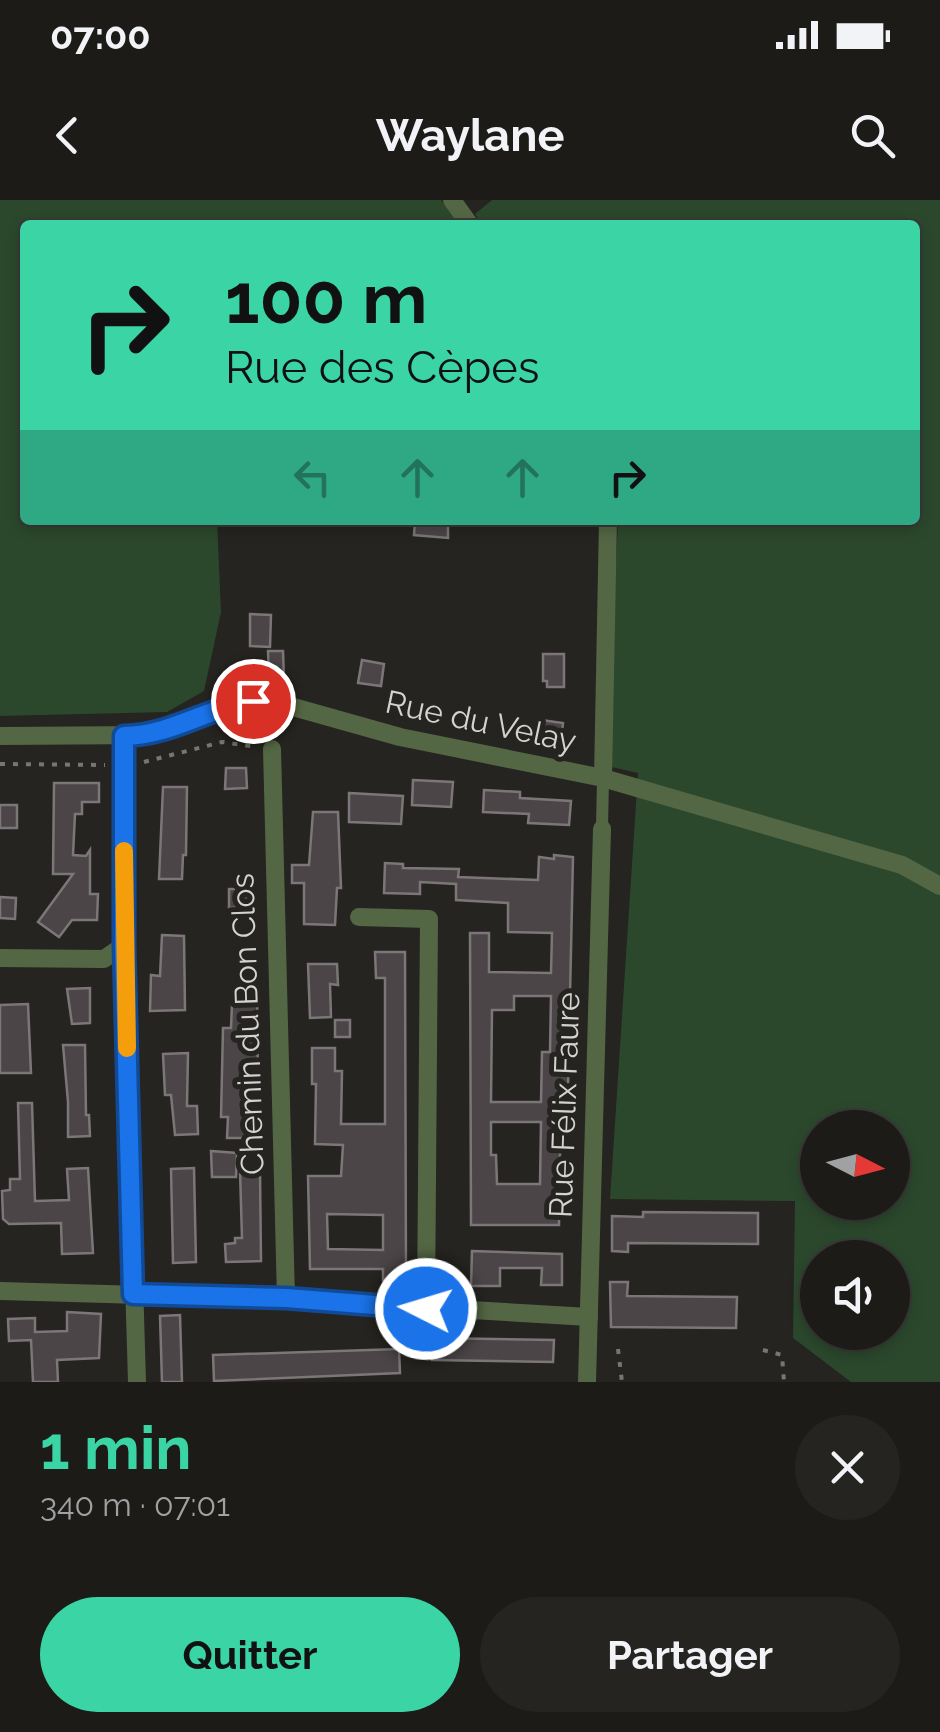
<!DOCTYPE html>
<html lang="fr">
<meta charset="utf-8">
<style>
body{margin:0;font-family:Raleway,sans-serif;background:#252421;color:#f1f3f6;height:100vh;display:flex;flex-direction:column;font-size:38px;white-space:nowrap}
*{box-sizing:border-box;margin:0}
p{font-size:32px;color:#a0a1a2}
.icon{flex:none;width:55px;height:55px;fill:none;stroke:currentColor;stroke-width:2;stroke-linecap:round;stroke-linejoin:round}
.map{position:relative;height:1182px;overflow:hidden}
.side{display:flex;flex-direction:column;background:#1c1b18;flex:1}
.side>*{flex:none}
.top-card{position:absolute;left:20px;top:20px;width:900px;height:305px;border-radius:10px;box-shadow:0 5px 15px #0003,0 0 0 2px #3a3937;background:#3ad4a5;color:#111;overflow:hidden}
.needle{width:65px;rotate:96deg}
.controls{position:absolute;left:800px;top:910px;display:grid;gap:20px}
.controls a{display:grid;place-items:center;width:110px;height:110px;border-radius:50%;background:#1c1b18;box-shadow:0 5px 15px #0003,0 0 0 2px #3a3937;font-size:50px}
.pin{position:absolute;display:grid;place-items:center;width:85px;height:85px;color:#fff;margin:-42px;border:5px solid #fff;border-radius:50%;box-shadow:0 2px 10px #0007}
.me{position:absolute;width:110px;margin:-55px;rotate:275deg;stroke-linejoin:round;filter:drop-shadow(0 0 8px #0008)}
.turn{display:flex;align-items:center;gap:35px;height:210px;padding:0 40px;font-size:45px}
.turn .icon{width:130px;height:130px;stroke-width:2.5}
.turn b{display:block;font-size:70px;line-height:85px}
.lanes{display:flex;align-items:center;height:95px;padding:0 40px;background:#0003;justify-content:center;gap:50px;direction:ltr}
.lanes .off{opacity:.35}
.round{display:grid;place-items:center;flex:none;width:105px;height:105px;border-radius:52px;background:#252421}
.summary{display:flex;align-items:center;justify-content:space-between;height:170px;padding:0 40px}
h1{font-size:60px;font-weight:700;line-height:75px;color:#3ad4a5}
.button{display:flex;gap:20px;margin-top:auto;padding:20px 40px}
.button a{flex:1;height:115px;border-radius:60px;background:#3ad4a5;color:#111;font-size:40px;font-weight:700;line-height:115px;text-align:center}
.button a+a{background:#252421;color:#f1f3f6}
.status{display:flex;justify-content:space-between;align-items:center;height:70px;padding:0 50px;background:#1c1b18;direction:ltr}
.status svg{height:28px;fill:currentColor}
header{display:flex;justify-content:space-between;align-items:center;height:130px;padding:0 40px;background:#1c1b18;font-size:45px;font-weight:700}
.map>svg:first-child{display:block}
</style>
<div class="status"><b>07:00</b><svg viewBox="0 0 49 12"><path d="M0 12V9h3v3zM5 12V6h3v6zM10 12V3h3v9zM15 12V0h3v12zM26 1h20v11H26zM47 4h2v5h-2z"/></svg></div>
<header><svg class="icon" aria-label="back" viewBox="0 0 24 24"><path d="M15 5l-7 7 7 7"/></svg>Waylane<svg class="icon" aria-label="search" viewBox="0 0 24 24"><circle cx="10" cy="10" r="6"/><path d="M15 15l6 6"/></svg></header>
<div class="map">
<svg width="940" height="1182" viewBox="0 0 940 1182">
<rect width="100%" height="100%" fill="#252420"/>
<g fill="#2b482d" fill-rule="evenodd">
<polygon points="0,0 441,0 459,25 25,25 25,320 217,320 221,412 204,491 167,512 0,516"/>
<path d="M492,0H940V1182H851L793,1138L795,1001L610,999L638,573L607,566L618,320H915V25H483L475,14ZM818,928H892V1002H818ZM818,1058H892V1132H818Z"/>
</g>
<g fill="#4b4548" stroke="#7c7678" stroke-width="2.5" fill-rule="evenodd">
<polygon points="415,320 448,320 448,338 414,335"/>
<polygon points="250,414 271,415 270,447 250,446"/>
<polygon points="268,451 283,451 284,479 269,479"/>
<polygon points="543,454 564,454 564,487 547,487 547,481 543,481"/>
<polygon points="362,460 384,464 381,486 358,483"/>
<polygon points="541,520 563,523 561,541 538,538"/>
<polygon points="226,568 246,568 247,588 225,589"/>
<polygon points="413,580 453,582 451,607 412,605"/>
<polygon points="54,583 99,583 99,602 82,602 82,614 75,614 73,655 86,656 90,650 90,694 98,694 97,720 72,720 59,737 38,722 73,674 53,674"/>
<polygon points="163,587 187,587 186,655 183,655 182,679 159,679"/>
<polygon points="484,590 520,592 520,598 571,601 569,625 528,623 529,614 483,612"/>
<polygon points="349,593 403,596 401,624 349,622"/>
<rect x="0" y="605" width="17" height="23"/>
<polygon points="313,612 338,612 341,688 337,688 335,725 304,724 304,683 292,683 292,665 309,665"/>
<path d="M554,655L573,657L568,889H561L559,1025H471L470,733H489V772L551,773L552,733L508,732V703L456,700V684L420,682V694L384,693L385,663L403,664V668L459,669L458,677L538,680L539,657L554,659ZM514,796H551L550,852H542L541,902H491L492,810H514ZM491,922H541L540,984H497L496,955H491Z"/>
<polygon points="229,689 252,689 252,707 229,708"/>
<polygon points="0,697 16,698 15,719 0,718"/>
<polygon points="162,735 184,736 185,810 150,811 151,775 160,776"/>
<path d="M375,752H405L406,1080H383V1069H310L308,976H341L343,945L315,944L316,884H312V848H335V871H342L341,924H385V778H376ZM327,1014L383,1015V1050L328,1049Z"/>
<polygon points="308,764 337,764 338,785 330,784 331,817 310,818"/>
<polygon points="242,784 257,784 258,893 250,893 249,938 227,938 228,917 221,917 223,828 231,828 232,804 242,804"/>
<polygon points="90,788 90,823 72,824 67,789"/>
<polygon points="28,804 31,873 0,873 0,805"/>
<rect x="335" y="820" width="15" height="17"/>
<polygon points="63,845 85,845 86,915 89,915 90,936 68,937 68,902"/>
<polygon points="188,853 187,906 197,906 198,934 175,935 171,895 165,895 163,854"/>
<polygon points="18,903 32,903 35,1001 69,1000 67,969 88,968 93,1053 62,1054 61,1023 9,1024 3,1019 2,991 10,990 10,979 20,979"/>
<polygon points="211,951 237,953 236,977 212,977"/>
<polygon points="194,968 196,1062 173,1063 171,969"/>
<polygon points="240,971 260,971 261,1061 226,1062 225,1044 235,1043 235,1038 242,1038"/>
<polygon points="643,1012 758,1013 758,1044 628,1043 628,1052 612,1051 612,1016 643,1017"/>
<polygon points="472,1051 562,1054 562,1085 541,1085 542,1068 500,1068 500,1086 471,1086"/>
<polygon points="610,1082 628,1082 627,1096 737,1097 736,1128 611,1127"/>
<polygon points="67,1112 101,1114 99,1158 57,1160 58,1182 33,1182 31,1140 9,1141 8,1119 35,1118 35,1132 67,1131"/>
<polygon points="180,1115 182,1182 162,1182 160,1116"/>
<polygon points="433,1138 554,1140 553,1162 432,1160"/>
<polygon points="399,1149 400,1173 214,1181 213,1155"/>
</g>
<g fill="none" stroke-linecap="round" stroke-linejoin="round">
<g stroke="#777672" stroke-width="4" stroke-dasharray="5 8" stroke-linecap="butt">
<polyline points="144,562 222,542 257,547"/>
<polyline points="0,564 105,565"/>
<polyline points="618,1149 622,1182"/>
<polyline points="763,1150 782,1155 784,1182"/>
</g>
<polyline stroke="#546744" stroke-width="12" points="602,629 603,578"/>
<g stroke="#546744" stroke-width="18">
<polyline points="452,0 470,25"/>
<polyline points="0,536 149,535 174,529 226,505 253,501 279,503 400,537 603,578 902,665 940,686"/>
<polyline points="272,549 286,1099"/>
<polyline points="603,578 608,320"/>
<polyline points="359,717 429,719 426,1109"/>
<polyline points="124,745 137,1182"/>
<polyline points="0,758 104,759 124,745 125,536"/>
<polyline points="0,1091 286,1099 589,1117"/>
<polyline points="587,1182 602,629"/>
</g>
</g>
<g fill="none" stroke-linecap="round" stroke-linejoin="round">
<defs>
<path id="route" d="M253,501C206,508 173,535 124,536V745L133,1094L286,1098L426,1109"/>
</defs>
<use href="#route" stroke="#114b97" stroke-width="25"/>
<use href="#route" stroke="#1a73e8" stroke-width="18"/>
<polyline stroke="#f59e0b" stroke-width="18" points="124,651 127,848"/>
</g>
<g text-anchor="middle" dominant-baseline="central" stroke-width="10" stroke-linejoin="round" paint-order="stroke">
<g font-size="32" fill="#d4d3d0" stroke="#252420">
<text transform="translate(481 521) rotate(12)">Rue du Velay</text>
<text transform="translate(247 824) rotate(-92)">Chemin du Bon Clos</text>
<text transform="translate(564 905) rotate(-88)">Rue Félix Faure</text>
</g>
</g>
</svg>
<div class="controls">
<a><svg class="needle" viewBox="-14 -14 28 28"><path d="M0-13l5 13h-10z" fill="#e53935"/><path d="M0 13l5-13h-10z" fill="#a0a1a2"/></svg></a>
<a><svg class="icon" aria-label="sound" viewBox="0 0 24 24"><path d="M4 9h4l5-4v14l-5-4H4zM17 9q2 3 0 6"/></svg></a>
</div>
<div class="pin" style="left:253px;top:501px;background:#d93025"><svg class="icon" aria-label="arrive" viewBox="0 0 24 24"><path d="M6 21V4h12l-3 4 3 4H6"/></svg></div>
<svg class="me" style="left:426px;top:1109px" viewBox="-20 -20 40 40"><circle r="17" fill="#1a73e8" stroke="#fff" stroke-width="3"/><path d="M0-11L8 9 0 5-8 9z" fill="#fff"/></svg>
<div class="top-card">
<div class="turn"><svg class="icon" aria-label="right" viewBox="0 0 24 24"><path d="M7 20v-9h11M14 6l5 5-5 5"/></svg><div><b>100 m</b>Rue des Cèpes</div></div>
<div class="lanes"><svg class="icon off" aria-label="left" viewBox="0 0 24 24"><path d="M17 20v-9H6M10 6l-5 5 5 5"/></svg><svg class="icon off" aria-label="ahead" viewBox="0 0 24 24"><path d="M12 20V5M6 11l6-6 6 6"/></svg><svg class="icon off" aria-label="ahead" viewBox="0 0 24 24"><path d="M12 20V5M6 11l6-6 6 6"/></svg><svg class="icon" aria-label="right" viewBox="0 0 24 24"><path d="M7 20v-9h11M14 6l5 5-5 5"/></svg></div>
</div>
</div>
<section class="side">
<div class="summary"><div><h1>1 min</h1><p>340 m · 07:01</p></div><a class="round"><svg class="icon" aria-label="close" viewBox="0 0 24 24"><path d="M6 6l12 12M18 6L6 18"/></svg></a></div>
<div class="button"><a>Quitter</a><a>Partager</a></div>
</section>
